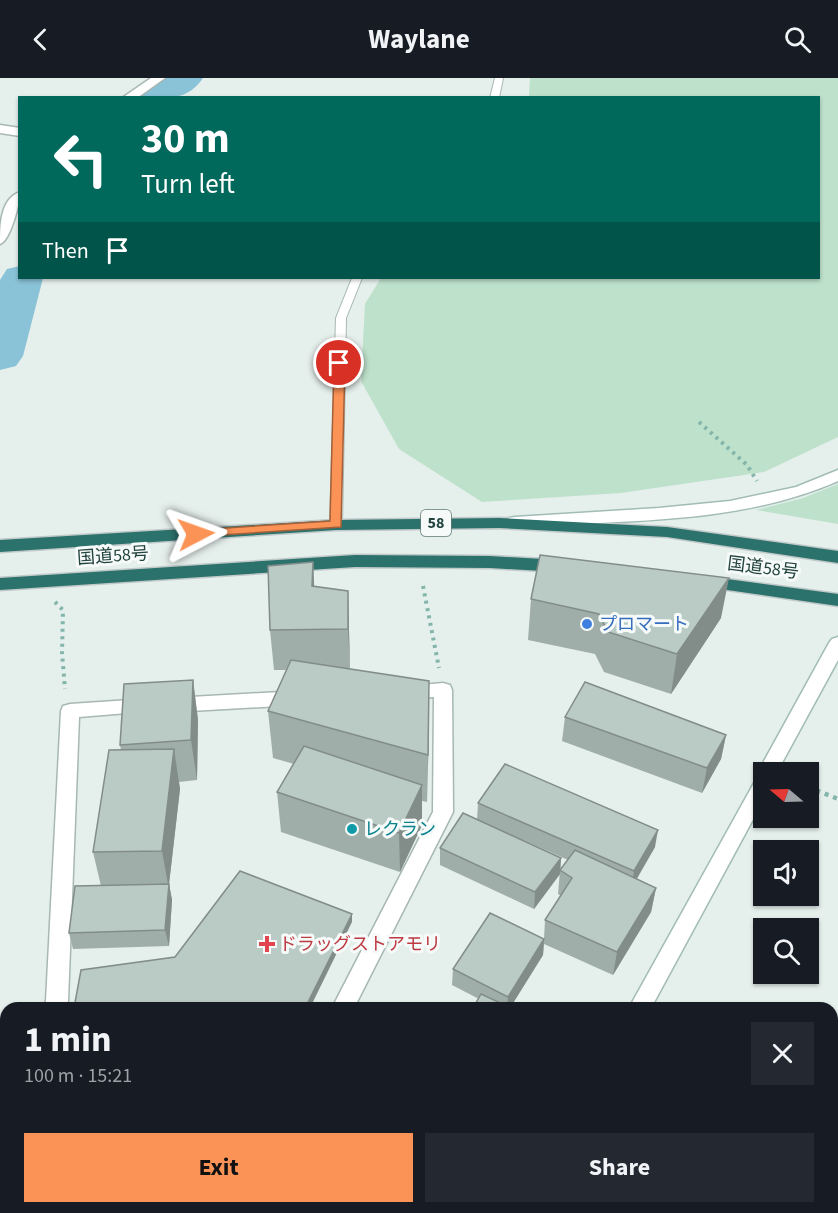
<!DOCTYPE html>
<meta charset="utf-8">
<style>
body{margin:0;font-family:"Source Sans 3","Noto Sans JP",sans-serif;background:#242831;color:#f1f3f6;height:100vh;display:flex;flex-direction:column;font-size:22px;white-space:nowrap}
*{box-sizing:border-box;margin:0}
p{font-size:20px;color:#9ea1a6}
.icon{flex:none;width:33px;height:33px;fill:none;stroke:currentColor;stroke-width:2;stroke-linecap:round;stroke-linejoin:round}
.map{position:relative;flex:1;overflow:hidden}
.side{position:absolute;left:0px;top:924px;width:838px;height:212px;display:flex;flex-direction:column;background:#171b24;border-radius:18px 18px 0 0;box-shadow:0 2px 4px #0004}
.side>*{flex:none}
.top-card{position:absolute;left:18px;top:18px;width:802px;height:183px;border-radius:0px;box-shadow:0 2px 4px #0004;background:#00695c;color:#fff;overflow:hidden}
.needle{width:39px;rotate:289deg}
.buttons{position:absolute;left:753px;top:684px;display:grid;gap:12px}
.buttons a{display:grid;place-items:center;width:66px;height:66px;border-radius:0px;background:#171b24;box-shadow:0 2px 4px #0004;font-size:30px}
.pin{position:absolute;display:grid;place-items:center;width:51px;height:51px;color:#fff;margin:-26px;border:3px solid #fff;border-radius:50%;box-shadow:0 2px 6px #0007}
.me{position:absolute;width:66px;margin:-33px;rotate:86deg;stroke-linejoin:round;filter:drop-shadow(0 0 4px #0008)}
.turn{display:flex;align-items:center;gap:21px;height:126px;padding:0 24px;font-size:27px}
.turn .icon{width:78px;height:78px;stroke-width:2.5}
.turn b{display:block;font-size:42px;line-height:51px}
.then{display:flex;align-items:center;height:57px;padding:0 24px;background:#0003;gap:12px;font-size:22px}
.round{display:grid;place-items:center;flex:none;width:63px;height:63px;border-radius:0px;background:#242831}
.summary{display:flex;align-items:center;justify-content:space-between;height:102px;padding:0 24px}
h1{font-size:36px;font-weight:700;line-height:45px}
.action{display:flex;gap:12px;margin-top:auto;padding:12px 24px}
.action a{flex:1;height:69px;border-radius:0px;background:#fb9357;color:#111;font-size:24px;font-weight:700;line-height:69px;text-align:center}
.action a+a{background:#242831;color:#f1f3f6}
header{display:flex;justify-content:space-between;align-items:center;height:78px;padding:0 24px;background:#171b24;font-size:27px;font-weight:700}
.map>svg:first-child{display:block}
</style>
<header><svg class="icon" aria-label="back" viewBox="0 0 24 24"><path d="M15 5l-7 7 7 7"/></svg>Waylane<svg class="icon" aria-label="search" viewBox="0 0 24 24"><circle cx="10" cy="10" r="6"/><path d="M15 15l6 6"/></svg></header>
<div class="map">
<svg width="838" height="1135" viewBox="0 0 838 1135">
<rect width="100%" height="100%" fill="#e5efec"/>
<g fill="#bde1cb">
<polygon points="530,0 838,0 838,359 764,394 621,415 482,424 399,371 361,303 365,226 381,200 819,200 819,20 529,19"/>
<polygon points="838,406 838,446 756,432 803,420"/>
</g>
<g fill="none" stroke-linecap="round" stroke-linejoin="round">
<g fill="#8ac2d7" fill-rule="evenodd">
<path d="M160,0H203C186,25 163,20 136,20L141,12Z"/>
<polygon points="20,188 20,200 43,200 23,278 16,288 0,292 0,202 7,191"/>
</g>
<defs>
<g id="lane">
<polygon points="495,0 503,0 499,20 490,20"/>
<polygon points="352,200 362,200 346,240 342,447 336,451 330,447 336,240"/>
</g>
<g id="street">
<polygon points="151,0 165,0 137,20 122,20"/>
<polygon points="0,47 20,50 20,58 0,55"/>
<path d="M20,114C20,125 10,163 0,166C0,148 0,121 20,114Z"/>
<polygon points="443,605 450,607 452,612 453,734 354,930 332,930 433,734 434,619 406,621 399,619 397,614 399,609"/>
<polygon points="298,613 305,615 307,620 305,625 298,627 173,634 166,632 164,627 166,622 173,620"/>
<polygon points="145,621 152,623 154,628 152,633 79,639 68,923 65,930 43,930 46,923 61,633 63,628 70,626"/>
<polygon points="6,1055 6,1086 0,1088 0,1057"/>
<polygon points="226,1130 251,1130 249,1135 224,1135"/>
</g>
<g id="secondary">
<path d="M838,392V403C738,447 622,442 515,449L509,448L507,444L509,440L515,439L659,430L730,423L796,409Z"/>
<polygon points="838,559 838,582 777,694 764,694 764,721 651,930 629,930 759,696 758,694 829,565 832,561"/>
<polygon points="519,1130 544,1130 542,1135 517,1135"/>
</g>
<g id="highway">
<polygon points="499,440 667,449 838,473 838,485 667,459 499,450 336,452 0,474 0,462 336,442"/>
<polygon points="355,477 490,478 561,482 567,484 570,488 567,492 561,494 490,490 355,489 0,512 0,500"/>
<polygon points="705,498 838,516 838,528 699,508 696,504 699,500"/>
</g>
</defs>
<use href="#lane" stroke="#a7b8b4" stroke-width="2"/>
<use href="#street" stroke="#a7b8b4" stroke-width="3"/>
<use href="#secondary" stroke="#a2bcb6" stroke-width="3"/>
<use href="#highway" stroke="#c1cac9" stroke-width="3"/>
<g stroke="#83b5ab" stroke-width="4" stroke-dasharray="3 4.5" stroke-linecap="butt">
<polyline points="699,344 747,387 757,403"/>
<polyline points="423,508 439,590"/>
<polyline points="55,524 63,532 62,575 65,611"/>
</g>
<polyline stroke="#83b5ab" stroke-width="4.5" stroke-dasharray="4 5" stroke-linecap="butt" points="808,709 838,721"/>
<use href="#lane" fill="#fff" fill-rule="evenodd"/>
<use href="#street" fill="#fff" fill-rule="evenodd"/>
<use href="#secondary" fill="#fff" fill-rule="evenodd"/>
<use href="#highway" fill="#2c726c" fill-rule="evenodd"/>
</g>
<g fill="#a0aea9">
<polygon points="313,484 314,508 348,513 350,591 429,650 427,724 422,723 422,747 400,794 281,754 277,714 294,686 273,680 268,633 286,592 274,592 270,552"/>
<polygon points="531,521 721,540 671,616 604,594 595,576 528,562"/>
<polygon points="193,602 198,642 197,702 179,704 180,711 169,806 172,822 169,868 73,871 69,855 101,808 93,774 121,672 120,667"/>
<polygon points="565,639 726,657 721,681 702,715 562,663"/>
<polygon points="478,725 655,769 637,801 656,810 651,834 613,897 544,866 543,877 510,930 479,921 452,907 453,891 544,861 545,842 561,818 558,816 560,792 568,782 496,750 561,780 560,796 534,831 440,787 440,770 477,742"/>
<polygon points="750,1130 777,1130 775,1135 761,1135"/>
</g>
<g fill="#828d8a">
<polygon points="313,484 315,524 312,508"/>
<polygon points="729,500 721,540 671,616 677,576"/>
<polygon points="348,513 349,553 350,591 348,551"/>
<polygon points="193,602 198,642 197,702 191,662"/>
<polygon points="429,603 429,650 427,724 428,677"/>
<polygon points="726,657 721,681 702,715 707,690"/>
<polygon points="174,671 180,711 169,806 172,822 169,868 165,852 169,812 162,773"/>
<polygon points="422,707 422,747 400,794 399,755"/>
<polygon points="658,752 655,769 631,810 634,793"/>
<polygon points="561,780 560,796 534,831 535,814"/>
<polygon points="656,810 651,834 613,897 617,874"/>
<polygon points="352,836 352,844 310,930 305,930"/>
<polygon points="544,861 543,877 510,930 507,930 508,919"/>
</g>
<g fill="#bacac5" stroke="#828d8a" stroke-width="1.5">
<polygon points="540,477 729,500 677,576 608,554 599,536 531,521"/>
<polygon points="313,484 312,508 348,513 348,551 270,552 268,488"/>
<polygon points="291,582 429,603 428,677 268,633"/>
<polygon points="193,602 191,662 120,667 124,606"/>
<polygon points="585,604 726,657 707,690 565,639"/>
<polygon points="304,668 422,707 399,755 277,714"/>
<polygon points="174,671 162,773 93,774 109,672"/>
<polygon points="505,686 658,752 634,793 478,725"/>
<polygon points="463,735 561,780 535,814 440,770"/>
<polygon points="575,772 656,810 617,874 545,842 572,800 560,792"/>
<polygon points="240,793 352,836 305,930 74,930 81,892 175,879"/>
<polygon points="169,806 165,852 69,855 75,808"/>
<polygon points="490,835 544,861 508,919 453,891"/>
<polygon points="481,916 511,930 473,930"/>
<polygon points="832,1102 838,1104 838,1135 796,1135 799,1130 832,1130"/>
<polygon points="283,1130 319,1130 329,1135 279,1135"/>
</g>
<polygon fill="#fb9357" stroke="#a36039" stroke-width="1.5" points="339,282 345,285 341,449 192,459 190,456 196,452 330,443 334,285"/>
<circle fill="#3f7fe0" stroke="#f6fbf9" stroke-width="2" cx="587" cy="546" r="6"/>
<circle fill="#0f9aa8" stroke="#f6fbf9" stroke-width="2" cx="352" cy="751" r="6"/>
<path fill="#e0444e" stroke="#f6fbf9" stroke-width="2" d="M264 857h6v6h6v6h-6v6h-6v-6h-6v-6h6z"/>
<g text-anchor="middle" dominant-baseline="central" stroke-width="6" stroke-linejoin="round" paint-order="stroke">
<rect fill="#f6fbf9" stroke="#627a76" stroke-width="1.5" x="421" y="432" width="30" height="26" rx="4.5"/>
<g font-size="16" font-weight="bold" fill="#22433e">
<text x="436" y="445">58</text>
</g>
<g font-size="18" fill="#22433e" stroke="#f6fbf9">
<text transform="translate(113 478) rotate(-4)">国道58号</text>
<text transform="translate(763 490) rotate(7)">国道58号</text>
</g>
<g font-size="18" fill="#366cbe" stroke="#f6fbf9" text-anchor="start">
<text x="599" y="546">プロマート</text>
</g>
<g font-size="18" fill="#0d838f" stroke="#f6fbf9" text-anchor="start">
<text x="364" y="751">レクラン</text>
</g>
<g font-size="18" fill="#be3a42" stroke="#f6fbf9" text-anchor="start">
<text x="279" y="866">ドラッグストアモリ</text>
</g>
</g>
</svg>
<div class="buttons">
<a><svg class="needle" viewBox="-14 -14 28 28"><path d="M0-13l5 13h-10z" fill="#e53935"/><path d="M0 13l5-13h-10z" fill="#9ea1a6"/></svg></a>
<a><svg class="icon" aria-label="sound" viewBox="0 0 24 24"><path d="M4 9h4l5-4v14l-5-4H4zM17 9q2 3 0 6"/></svg></a>
<a><svg class="icon" aria-label="search" viewBox="0 0 24 24"><circle cx="10" cy="10" r="6"/><path d="M15 15l6 6"/></svg></a>
</div>
<div class="pin" style="left:339px;top:285px;background:#d93025"><svg class="icon" aria-label="arrive" viewBox="0 0 24 24"><path d="M6 21V4h12l-3 4 3 4H6"/></svg></div>
<svg class="me" style="left:196px;top:456px" viewBox="-20 -20 40 40"><path d="M0-17L14 15 0 8-14 15z" fill="#fb9357" stroke="#fff" stroke-width="4"/></svg>
<div class="top-card">
<div class="turn"><svg class="icon" aria-label="left" viewBox="0 0 24 24"><path d="M17 20v-9H6M10 6l-5 5 5 5"/></svg><div><b>30 m</b>Turn left</div></div>
<div class="then">Then<svg class="icon" aria-label="arrive" viewBox="0 0 24 24"><path d="M6 21V4h12l-3 4 3 4H6"/></svg></div>
</div>
<section class="side">
<div class="summary"><div><h1>1 min</h1><p>100 m · 15:21</p></div><a class="round"><svg class="icon" aria-label="close" viewBox="0 0 24 24"><path d="M6 6l12 12M18 6L6 18"/></svg></a></div>
<div class="action"><a>Exit</a><a>Share</a></div>
</section>
</div>
